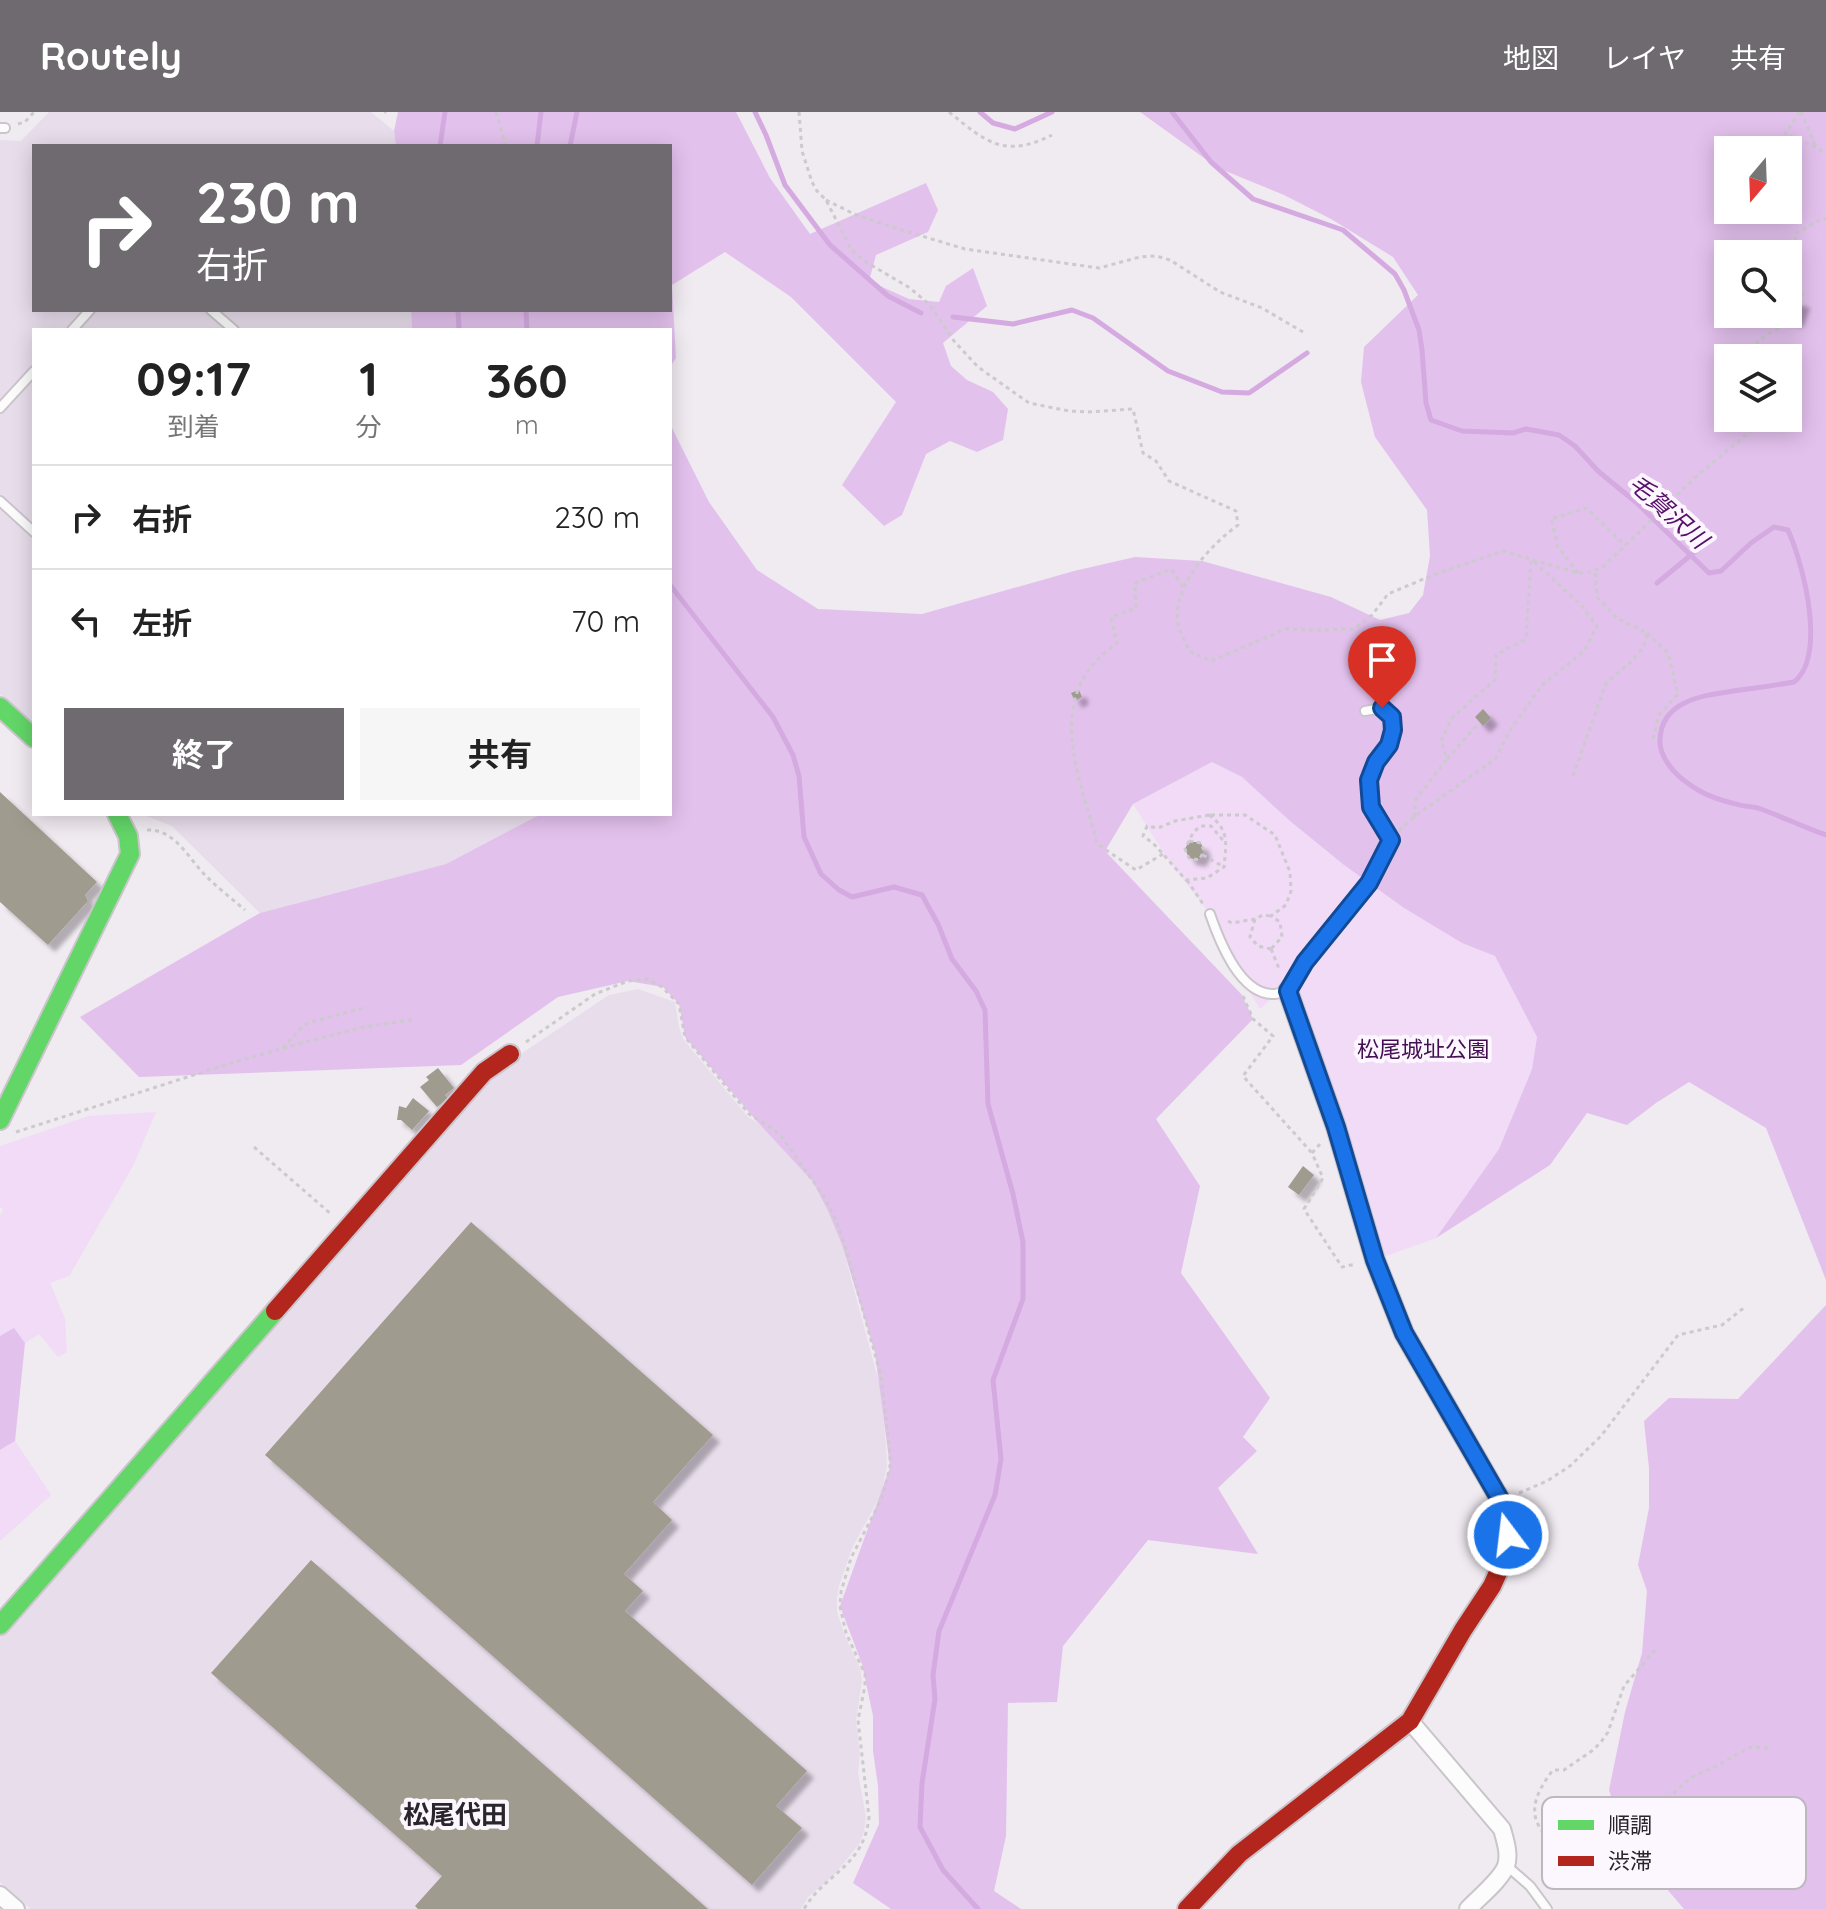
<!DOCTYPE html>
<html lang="ja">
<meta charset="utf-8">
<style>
body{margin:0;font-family:Quicksand,"Noto Sans JP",sans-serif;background:#f6f6f6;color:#222;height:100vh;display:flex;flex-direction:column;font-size:30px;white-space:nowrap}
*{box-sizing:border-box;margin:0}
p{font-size:26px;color:#767676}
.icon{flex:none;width:44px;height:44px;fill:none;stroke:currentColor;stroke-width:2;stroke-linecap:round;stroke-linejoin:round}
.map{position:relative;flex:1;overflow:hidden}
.details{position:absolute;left:32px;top:216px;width:640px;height:488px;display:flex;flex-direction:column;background:#fff;border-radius:0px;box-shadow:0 4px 20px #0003}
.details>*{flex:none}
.hud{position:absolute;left:32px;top:32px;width:640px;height:168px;border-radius:0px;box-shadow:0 4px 20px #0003;background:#6f6a70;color:#fff;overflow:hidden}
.needle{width:52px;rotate:199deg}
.tools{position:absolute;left:1714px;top:24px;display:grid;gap:16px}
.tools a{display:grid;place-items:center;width:88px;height:88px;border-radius:0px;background:#fff;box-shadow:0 4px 20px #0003;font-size:40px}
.pin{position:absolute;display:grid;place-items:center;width:68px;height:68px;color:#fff;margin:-82px -34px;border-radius:50% 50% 50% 0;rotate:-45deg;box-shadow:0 0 8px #0007}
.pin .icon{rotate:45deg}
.me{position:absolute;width:88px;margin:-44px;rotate:345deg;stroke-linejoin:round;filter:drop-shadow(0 0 6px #0008)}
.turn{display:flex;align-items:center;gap:28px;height:168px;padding:0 32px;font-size:36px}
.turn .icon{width:104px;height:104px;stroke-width:2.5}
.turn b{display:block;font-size:56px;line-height:68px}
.eta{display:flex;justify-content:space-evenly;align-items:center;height:136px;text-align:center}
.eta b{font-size:48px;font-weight:700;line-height:56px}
.action{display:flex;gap:16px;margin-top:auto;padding:16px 32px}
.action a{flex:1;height:92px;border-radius:0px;background:#6f6a70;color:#fff;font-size:32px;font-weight:700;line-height:92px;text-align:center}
.action a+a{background:#f6f6f6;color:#222}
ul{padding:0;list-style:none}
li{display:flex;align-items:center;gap:24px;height:104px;padding:0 32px;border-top:2px solid #e0e0e0}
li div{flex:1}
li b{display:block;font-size:30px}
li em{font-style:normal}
header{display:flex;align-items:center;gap:48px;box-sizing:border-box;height:112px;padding:0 40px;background:#6f6a70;color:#fff}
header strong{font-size:38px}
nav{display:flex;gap:44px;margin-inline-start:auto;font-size:28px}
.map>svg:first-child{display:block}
</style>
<header>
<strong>Routely</strong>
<nav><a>地図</a><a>レイヤ</a><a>共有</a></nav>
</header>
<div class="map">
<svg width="1826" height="1797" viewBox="0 0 1826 1797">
<defs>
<filter id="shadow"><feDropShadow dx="7" dy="7" stdDeviation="2" flood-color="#0004"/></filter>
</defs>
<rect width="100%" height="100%" fill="#f0eaf1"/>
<g fill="#e8ddeb">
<polygon points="49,0 371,0 394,19 396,34 34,34 34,198 411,198 412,218 34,218 34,612 0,582 0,28 21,29"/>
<polygon points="141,702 541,702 446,752 260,801 172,714"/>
<polygon points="638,877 675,890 679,915 683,927 748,1005 764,1014 779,1026 813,1070 828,1099 842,1133 880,1274 886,1333 887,1354 882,1378 878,1388 852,1436 839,1474 837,1486 837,1500 845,1524 860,1556 862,1569 856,1608 860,1641 858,1661 866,1705 864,1720 859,1732 834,1763 808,1785 801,1797 31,1797 0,1770 0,1524 488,964 609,883"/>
</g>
<g fill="#f1dbf6">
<polygon points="1212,650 1242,665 1290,709 1344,753 1404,796 1462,831 1495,844 1537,925 1532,957 1499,1037 1436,1126 1375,1148 1288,879 1276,882 1260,897 1236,858 1210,802 1167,746 1133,692"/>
<polygon points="156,1000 133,1054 69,1164 50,1171 65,1207 67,1240 58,1245 39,1222 25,1231 14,1217 0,1224 0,1104 3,1097 0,1095 0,1034 89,1004"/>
<polygon points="15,1329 51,1383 0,1429 0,1338"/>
</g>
<g fill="#e3c1ed" fill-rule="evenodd">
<polygon points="398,0 736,0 770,66 810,122 926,71 938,98 928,120 876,143 869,169 909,187 939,190 946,174 973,156 987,194 943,231 951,254 967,268 993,280 1008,297 1003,328 977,340 950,329 926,342 902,403 884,414 842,373 896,290 791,185 725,140 672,173 676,246 670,255 670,218 412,218 411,198 670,198 670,34 396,34 394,19"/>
<path d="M1140,0H1826V1168L1766,1016L1689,970L1656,991L1627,1013L1587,1001L1550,1053L1436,1126L1499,1037L1532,957L1537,925L1495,844L1462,831L1404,796L1344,753L1290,709L1242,665L1212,650L1133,692L1105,739L1242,883L1253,907L1156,1007L1200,1074L1181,1161L1270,1286L1243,1325L1257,1339L1218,1376L1258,1442L1148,1428L1063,1534L1057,1590L1008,1591L1006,1724L994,1779L1021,1797H891L853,1771L879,1712L878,1674L873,1639V1604L862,1552L840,1494L890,1355L875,1241L842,1133L828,1099L813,1070L754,1006L685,925L679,892L663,875L628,869L558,885L461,953L139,965L80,905L260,801L446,752L541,702H670V312L709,390L757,458L818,497L922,502L1074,459L1135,445L1202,449L1331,485L1380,508L1409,501L1423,483L1430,444L1427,398L1375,325L1361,270L1364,235L1418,183L1393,145L1331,107L1284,83L1218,56ZM1728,38H1788V98H1728ZM1728,142H1788V202H1728ZM1728,246H1788V306H1728Z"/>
<polygon points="1826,1193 1826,1797 1684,1797 1626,1729 1609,1678 1625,1600 1642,1541 1647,1479 1638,1453 1649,1396 1649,1356 1644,1309 1669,1286 1738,1287"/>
<polygon points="14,1216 25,1231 15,1329 0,1338 0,1224"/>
</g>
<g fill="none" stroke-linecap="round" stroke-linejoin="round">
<g stroke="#d4aae0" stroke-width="5">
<polyline points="755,0 766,23 785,73 830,133 888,184 921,201"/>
<polyline points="980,0 993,11 1015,17 1052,0"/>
<path d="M1172,0L1211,50L1253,87L1343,118L1395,162L1404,178L1419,218L1422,238L1426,291L1431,308L1462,319L1513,321L1526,317L1559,323L1575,334L1598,359L1638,392L1709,461L1721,459L1751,431L1774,415L1788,418C1805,457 1826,544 1794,570C1776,573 1758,576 1740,578C1708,583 1661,586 1660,628C1659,645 1675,663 1689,672C1703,683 1722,689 1740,693C1746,695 1751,694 1758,696C1781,704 1803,715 1826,723"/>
<polyline points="440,34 445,0"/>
<polyline points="537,34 541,0"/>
<polyline points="570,34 577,0"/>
<polyline points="458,198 459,218"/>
<polyline points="526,198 527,218"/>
<polyline points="953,205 1013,212 1072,198 1093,206 1168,259 1222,280 1249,281 1307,241"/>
<polyline points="1657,471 1708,429"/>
<polyline points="670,473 773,605 793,643 799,664 804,725 821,762 839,778 852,785 894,775 922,783 938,812 952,847 976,879 985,898 988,992 1013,1082 1023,1130 1023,1187 993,1268 1001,1347 995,1383 939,1519 933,1563 935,1587 922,1671 920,1715 943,1758 978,1797"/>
</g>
</g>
<g fill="#a09b8f" filter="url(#shadow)">
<polygon points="1789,185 1803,189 1796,209 1783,206 1784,202 1788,202"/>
<polygon points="1079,578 1082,585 1075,589 1071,581"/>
<polygon points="1483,597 1491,606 1483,614 1475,605"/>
<polygon points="0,680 97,770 85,783 88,789 48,833 0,790"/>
<polygon points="1189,729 1201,731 1204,739 1199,748 1189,746 1185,737"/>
<polygon points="438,956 454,976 445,983 448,986 437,995 420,975 429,968 426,965"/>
<polygon points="413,986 429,999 412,1018 401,1008 397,1008 399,994 406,996"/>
<polygon points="1303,1054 1314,1063 1299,1083 1288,1075"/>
<polygon points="471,1110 713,1323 653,1390 672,1408 624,1462 643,1479 625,1499 807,1659 776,1694 802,1716 752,1773 265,1343"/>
<polygon points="311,1448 708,1797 418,1797 415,1794 442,1764 211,1561"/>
</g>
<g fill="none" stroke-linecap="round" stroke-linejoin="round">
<defs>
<g id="lane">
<polyline points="0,16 5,16"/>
<polyline points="211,198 234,218"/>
<polyline points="72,218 90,198"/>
<polyline points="0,296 34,259"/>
<polyline points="0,389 34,420"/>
<path d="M1210,802C1219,828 1240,884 1275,882C1276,882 1287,879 1288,879L1305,850L1369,771L1391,728L1371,695L1369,668L1376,650L1389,633L1393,618L1392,605L1382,596L1365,599"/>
<polyline points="1507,1754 1530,1774 1547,1797"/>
</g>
<g id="street">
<path d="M1410,1609L1502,1717C1505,1728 1510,1742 1506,1754C1501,1768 1478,1786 1468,1797"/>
<polyline points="0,1783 16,1797"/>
</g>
<g id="fast">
<polyline points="0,595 34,626"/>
<polyline points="1288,879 1336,1015 1375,1148 1404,1221 1501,1389 1502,1394"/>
<polyline points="0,1008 130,742 128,724 117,702"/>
<polyline points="0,1513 275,1199"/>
</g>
<g id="jam">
<polyline points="275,1199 484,960 510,942"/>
<polyline points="1187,1797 1239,1742 1410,1609 1463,1518 1492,1474 1505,1445 1508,1423 1502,1394"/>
</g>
</defs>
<use href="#lane" stroke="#cac5cb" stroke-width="12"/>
<use href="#street" stroke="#cac5cb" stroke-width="20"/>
<use href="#fast" stroke="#cac5cb" stroke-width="22"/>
<use href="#jam" stroke="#cac5cb" stroke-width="22"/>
<g stroke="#cccacd" stroke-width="3" stroke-dasharray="4 4" stroke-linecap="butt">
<polyline points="385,0 386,1"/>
<polyline points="496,0 506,34"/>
<path d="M799,0L802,39L812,70L817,79L826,88L852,139L866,150L910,176L930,193L954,229L978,255L1029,291L1069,299L1088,300L1133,297L1143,341L1156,349L1169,369L1236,399L1238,413C1211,433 1179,467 1177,503C1176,514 1185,529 1189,539L1211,549L1286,517L1316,518L1353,517L1372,503L1388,482L1433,463L1503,439L1578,461L1590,460L1604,454L1700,361L1762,310L1749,306"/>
<path d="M949,0C986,30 1004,47 1052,23"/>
<polyline points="1800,0 1785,22 1816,35 1826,42"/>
<polyline points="1801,0 1816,35"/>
<polyline points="18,12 25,10 34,0"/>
<polyline points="826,88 854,102 892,115 965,137 1099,156 1140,145 1156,144 1170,148 1220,180 1262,196 1303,220"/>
<path d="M1748,246C1755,225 1777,217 1796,209L1803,189L1795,122L1821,107H1826"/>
<polyline points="1578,461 1558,435 1551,407 1586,396 1622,430"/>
<polyline points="1647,521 1668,541 1678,582 1659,603 1653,627"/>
<polyline points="1447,647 1479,611"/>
<polyline points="1573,664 1606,571 1632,549 1644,534 1647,521 1617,506 1597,485 1595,458"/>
<path d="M1209,703C1230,718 1226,732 1224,755L1207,766L1186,768L1153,731L1143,724L1147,714L1158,716L1175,709Z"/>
<polyline points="1211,703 1245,703 1275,723 1290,760 1291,779 1286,793 1271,804 1280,810 1282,825 1271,837"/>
<polyline points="1414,705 1416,687 1447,647 1441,629 1452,606 1495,568 1496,543 1526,527 1531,448"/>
<path d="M147,718C175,717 188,746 206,764C218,776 232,787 245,798"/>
<polyline points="1399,719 1414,705 1495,647 1511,617 1542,573 1584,539 1597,514 1581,493 1534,450"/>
<polyline points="1189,729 1201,731 1204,739 1199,748 1189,746 1185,737 1193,721 1200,714 1211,714 1226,732"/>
<path d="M1163,742L1136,758L1097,732C1083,672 1047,600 1098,547C1103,541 1111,536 1117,531L1111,505L1136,496L1135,471L1171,457L1183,475"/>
<polyline points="1203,743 1224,755"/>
<polyline points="1187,768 1203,792"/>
<polyline points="1228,809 1232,811 1255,807"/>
<polyline points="1271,837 1258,834 1250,825 1255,807 1263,803 1271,804"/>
<polyline points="1271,837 1280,859"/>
<polyline points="1243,884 1253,907 1273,924 1243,964 1312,1041"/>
<path d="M526,930L595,882L628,869L647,867L662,875L679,892L685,925L749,1002L773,1017L781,1024L823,1083L836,1108L846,1137L881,1264L890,1342V1355L882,1386L851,1446L841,1480L840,1494L846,1521L865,1562V1574L858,1608L869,1705C864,1755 825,1761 804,1797"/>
<polyline points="283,936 301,916 308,911 367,895"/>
<polyline points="16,1020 228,952 302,931 364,915 416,907"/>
<polyline points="1320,1032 1312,1041 1323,1066 1304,1097 1342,1155 1356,1152"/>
<polyline points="254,1035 332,1103"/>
<polyline points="1519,1381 1547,1369 1570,1354 1601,1324 1678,1223 1722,1213 1745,1195"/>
<path d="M1655,1538L1624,1574L1608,1620L1601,1630L1593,1638L1564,1658H1553C1534,1683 1524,1706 1552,1729C1557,1733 1562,1738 1567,1740C1571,1742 1575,1743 1579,1744C1591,1750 1597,1763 1608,1769C1624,1776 1643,1768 1654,1757L1655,1730L1666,1688L1690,1666L1719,1653L1737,1642L1751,1635L1770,1636"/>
</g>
<use href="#lane" stroke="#fdfcfd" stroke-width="8"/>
<use href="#street" stroke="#fdfcfd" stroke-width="16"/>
<use href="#fast" stroke="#63d668" stroke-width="18"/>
<use href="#jam" stroke="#b3261e" stroke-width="18"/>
</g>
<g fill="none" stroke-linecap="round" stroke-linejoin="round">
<defs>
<polyline id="route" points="1382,596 1392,605 1393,618 1389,633 1376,650 1369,668 1371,695 1391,728 1369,771 1305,850 1288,879 1336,1015 1375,1148 1404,1221 1501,1389 1508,1423"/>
</defs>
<use href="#route" stroke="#114b97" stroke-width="20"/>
<use href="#route" stroke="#1a73e8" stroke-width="14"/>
</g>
<g text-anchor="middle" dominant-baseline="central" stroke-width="8" stroke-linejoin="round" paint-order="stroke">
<g font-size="22" fill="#440f51" stroke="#fcf6fe">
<text x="1423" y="937">松尾城址公園</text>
</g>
<g font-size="24" font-style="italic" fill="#560e68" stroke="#fcf6fe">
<text transform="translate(1669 399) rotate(42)">毛賀沢川</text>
</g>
<g font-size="26" font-weight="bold" fill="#29252a" stroke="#fcf6fe">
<text x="455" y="1702">松尾代田</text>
</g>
</g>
<rect x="1542" y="1685" width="264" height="92" rx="12" fill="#fcf6fe" stroke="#bdb7be" stroke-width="2"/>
<rect x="1558" y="1708" width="36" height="10" fill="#63d668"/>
<rect x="1558" y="1744" width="36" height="10" fill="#b3261e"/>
<g font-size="22" fill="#29252a">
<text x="1608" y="1721">順調</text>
<text x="1608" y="1757">渋滞</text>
</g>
</svg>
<div class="tools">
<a><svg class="needle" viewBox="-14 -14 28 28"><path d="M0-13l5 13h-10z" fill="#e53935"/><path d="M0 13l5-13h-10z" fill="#767676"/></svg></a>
<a><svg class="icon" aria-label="search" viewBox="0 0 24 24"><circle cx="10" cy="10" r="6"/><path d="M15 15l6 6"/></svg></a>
<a><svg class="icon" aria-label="layers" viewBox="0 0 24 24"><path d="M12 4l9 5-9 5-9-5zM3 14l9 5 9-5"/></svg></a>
</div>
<div class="pin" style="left:1382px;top:596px;background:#d93025"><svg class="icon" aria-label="arrive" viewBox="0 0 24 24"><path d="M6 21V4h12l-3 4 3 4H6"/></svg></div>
<svg class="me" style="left:1508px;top:1423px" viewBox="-20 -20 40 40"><circle r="17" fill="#1a73e8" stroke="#fff" stroke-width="3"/><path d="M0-11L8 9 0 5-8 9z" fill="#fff"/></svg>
<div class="hud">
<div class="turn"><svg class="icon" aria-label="right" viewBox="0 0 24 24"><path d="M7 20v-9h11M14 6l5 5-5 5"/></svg><div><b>230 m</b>右折</div></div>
</div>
<section class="details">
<div class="eta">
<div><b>09:17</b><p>到着</p></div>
<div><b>1</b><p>分</p></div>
<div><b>360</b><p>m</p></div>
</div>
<ul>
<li><svg class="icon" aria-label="right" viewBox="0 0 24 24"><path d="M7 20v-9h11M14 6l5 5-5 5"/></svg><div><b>右折</b></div><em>230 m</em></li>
<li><svg class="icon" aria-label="left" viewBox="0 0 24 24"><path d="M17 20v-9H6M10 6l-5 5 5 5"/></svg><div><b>左折</b></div><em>70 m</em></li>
</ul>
<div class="action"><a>終了</a><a>共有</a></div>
</section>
</div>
